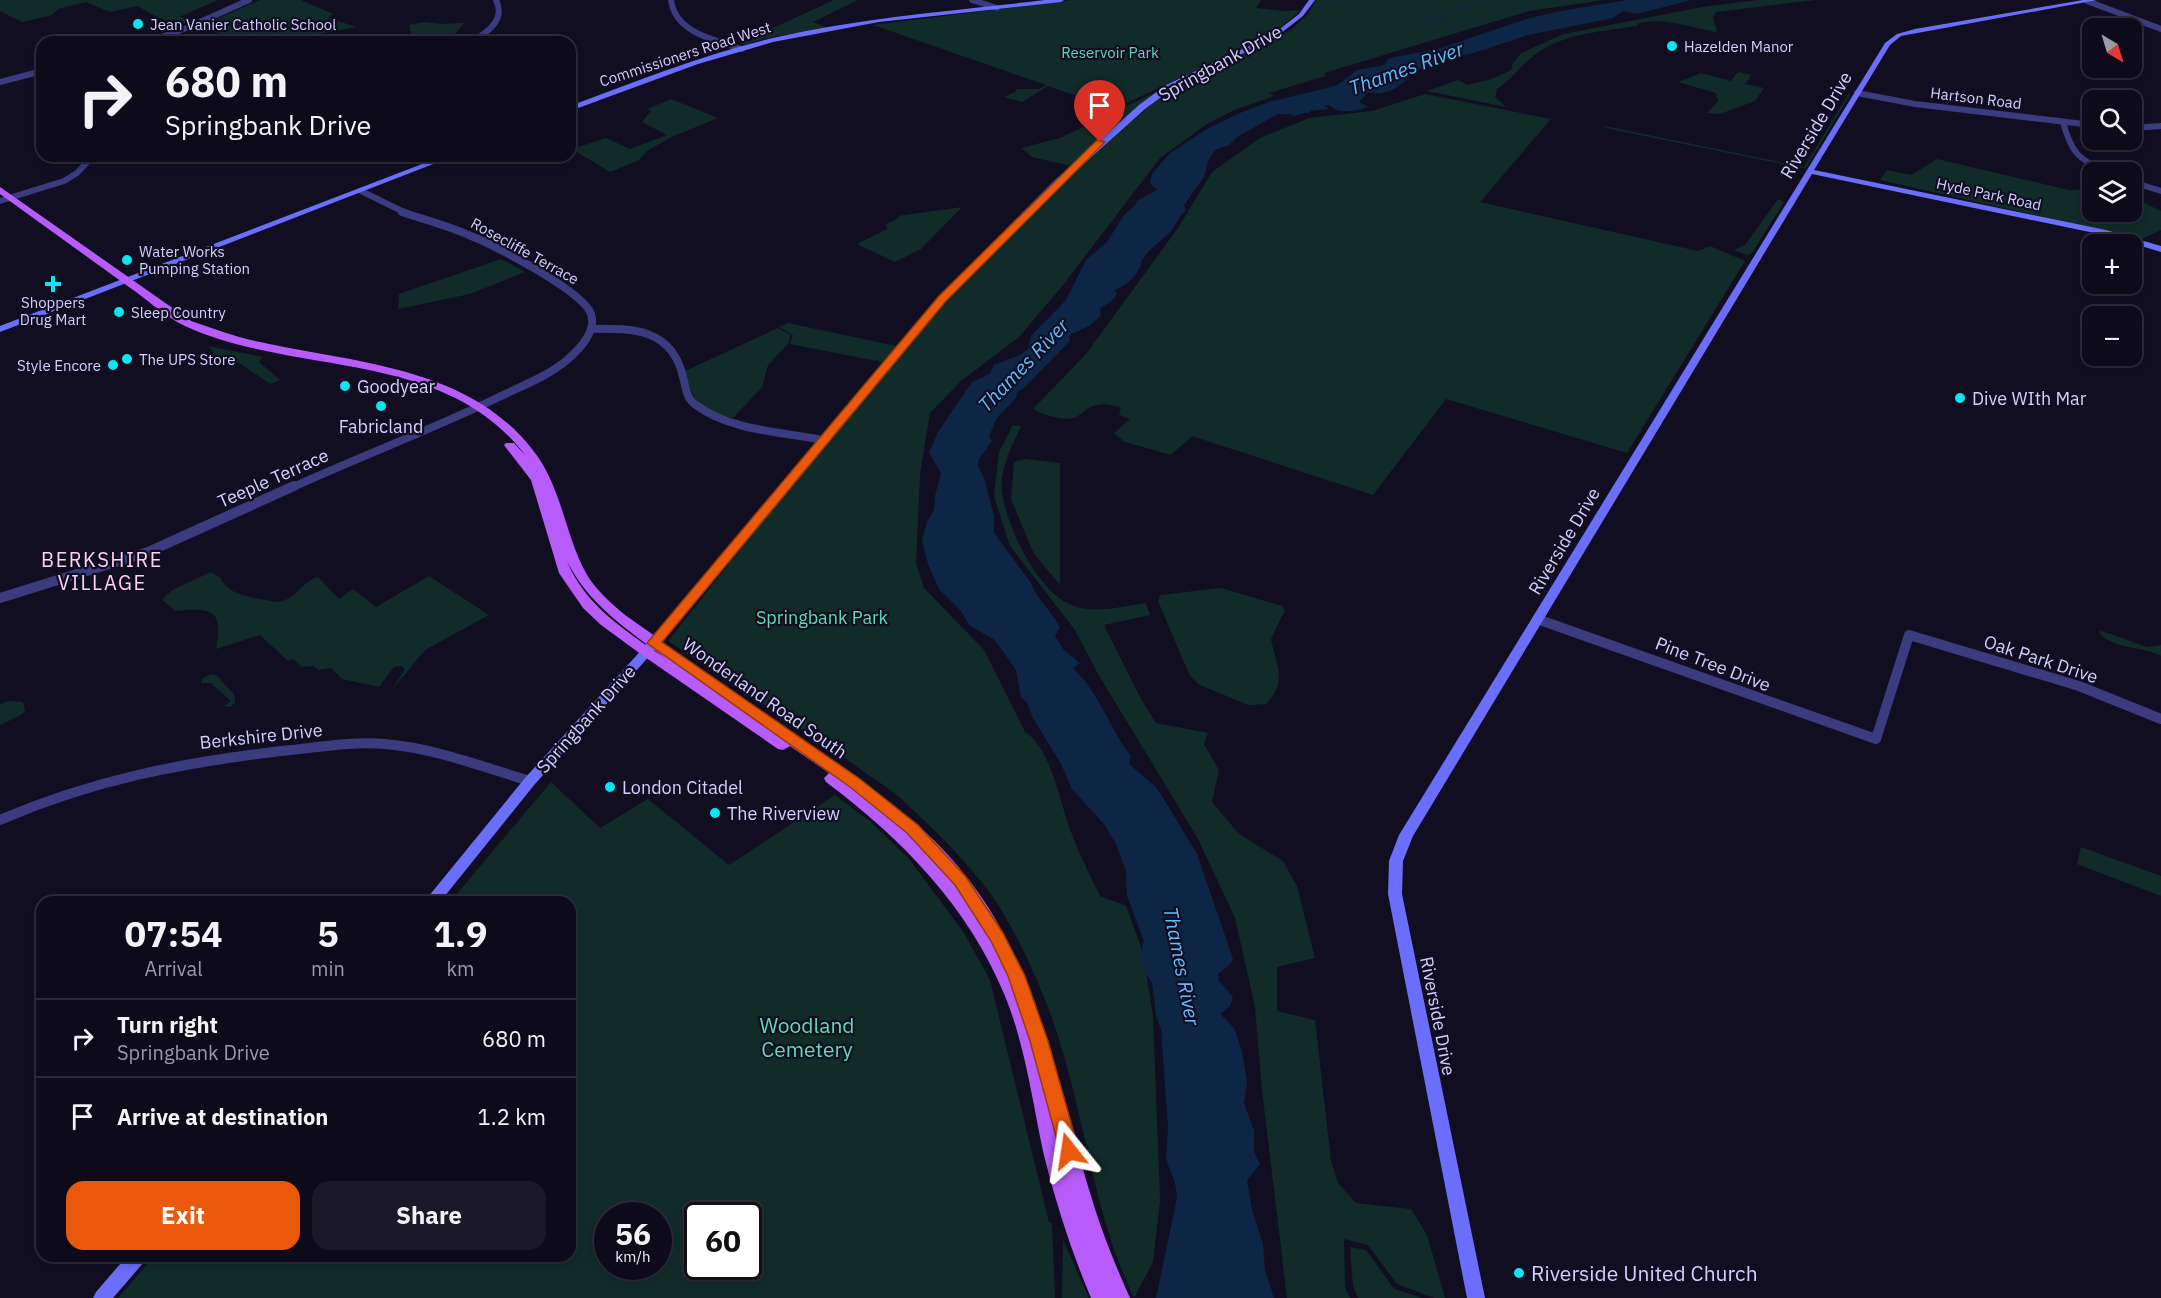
<!DOCTYPE html>
<meta charset="utf-8">
<style>
body{margin:0;font-family:"IBM Plex Sans",sans-serif;background:#1b1827;color:#f1f3f6;height:100vh;display:flex;flex-direction:column;font-size:22px;white-space:nowrap}
*{box-sizing:border-box;margin:0}
p{font-size:20px;color:#9a9aa2}
.icon{flex:none;width:33px;height:33px;fill:none;stroke:currentColor;stroke-width:2;stroke-linecap:round;stroke-linejoin:round}
.map{position:relative;flex:1;overflow:hidden}
.side{position:absolute;left:36px;top:896px;width:540px;height:366px;display:flex;flex-direction:column;background:#0d0a1a;border-radius:18px;box-shadow:0 3px 9px #0003,0 0 0 2px #2d2b39}
.side>*{flex:none}
.banner{position:absolute;left:36px;top:36px;width:540px;height:126px;border-radius:18px;box-shadow:0 3px 9px #0003,0 0 0 2px #2d2b39;background:#0d0a1a;color:#f1f3f6;overflow:hidden}
.needle{width:39px;rotate:142deg}
.controls{position:absolute;left:2082px;top:18px;display:grid;gap:12px}
.controls a{display:grid;place-items:center;width:60px;height:60px;border-radius:12px;background:#0d0a1a;box-shadow:0 3px 9px #0003,0 0 0 2px #2d2b39;font-size:30px}
.speed{position:absolute;left:594px;top:1202px;display:flex;gap:12px;font-size:30px;font-weight:700;text-align:center}
.speed>*{display:grid;place-content:center;width:78px;height:78px;border-radius:50%;background:#0d0a1a;box-shadow:0 3px 9px #0003,0 0 0 2px #2d2b39;line-height:1}
.speed small{font-size:15px;font-weight:400}
.speed .limit{border:3px solid #111;border-radius:9px;background:#fff;color:#111}
.pin{position:absolute;display:grid;place-items:center;width:51px;height:51px;color:#fff;margin:-62px -26px;border-radius:50% 50% 50% 0;rotate:-45deg;box-shadow:0 0 6px #0007}
.pin .icon{rotate:45deg}
.me{position:absolute;width:66px;margin:-33px;rotate:345deg;stroke-linejoin:round;filter:drop-shadow(0 0 4px #0008)}
.turn{display:flex;align-items:center;gap:21px;height:126px;padding:0 30px;font-size:27px}
.turn .icon{width:78px;height:78px;stroke-width:2.5}
.turn b{display:block;font-size:42px;line-height:51px}
.eta{display:flex;justify-content:space-evenly;align-items:center;height:102px;text-align:center}
.eta b{font-size:36px;font-weight:700;line-height:42px}
.button{display:flex;gap:12px;margin-top:auto;padding:12px 30px}
.button a{flex:1;height:69px;border-radius:18px;background:#ea580c;color:#fff;font-size:24px;font-weight:700;line-height:69px;text-align:center}
.button a+a{background:#1b1827;color:#f1f3f6}
ul{padding:0;list-style:none}
li{display:flex;align-items:center;gap:18px;height:78px;padding:0 30px;border-top:2px solid #2d2b39}
li div{flex:1}
li b{display:block;font-size:22px}
li em{font-style:normal}
.map>svg:first-child{display:block}
</style>
<div class="map">
<svg width="2161" height="1298" viewBox="0 0 2161 1298">
<rect width="100%" height="100%" fill="#110e22"/>
<g fill="#112b29" fill-rule="evenodd">
<path d="M0,0H218L179,17L197,20C176,29 159,19 138,6L110,12L86,2L58,9L52,15L22,22L0,11Z"/>
<polygon points="260,0 301,0 333,14 328,18 357,27 275,42 248,42 198,27"/>
<path d="M834,0H858L813,22L826,27L825,29C798,34 770,35 745,45L740,43Z"/>
<polygon points="1071,0 1261,0 1256,8 1284,11 1301,10 1273,34 1114,109 1048,86 1022,102 1004,97 1017,91 1015,89 1039,89 1046,85 873,25"/>
<path d="M1316,0H1604L1529,11L1324,73L1325,76L1269,93L1274,96L1234,110L1207,124L1160,158L1063,285L1019,337L961,381L930,413L920,474L916,563L924,588L984,650L1025,732C1051,748 1060,804 1071,832C1079,854 1090,875 1100,896L1126,906L1143,953L1153,1016L1160,1200L1153,1262L1134,1298C1094,1215 1086,1123 1058,1036C1045,995 1019,936 995,900C972,866 930,825 899,797C886,785 869,777 855,765L668,641L793,483L948,300L1079,166L1167,91L1291,30L1308,14Z"/>
<path d="M1758,0H1816L1716,12L1713,18L1717,31L1715,32C1691,27 1661,16 1637,24V26C1601,32 1559,33 1531,58C1518,69 1512,79 1497,89L1495,97L1506,107L1427,91L1458,80L1467,85L1492,79L1511,70L1513,63L1521,53L1564,34L1702,7Z"/>
<polygon points="424,22 442,24 464,23 453,36 472,39 467,42 422,42 412,36 409,25"/>
<polygon points="1738,72 1752,75 1745,84 1764,88 1755,101 1720,114 1707,113 1718,101 1716,93 1678,82 1701,73 1731,81"/>
<polygon points="1160,90 1071,166 1032,157 1021,148 1060,138"/>
<polygon points="1849,93 1850,95 1806,168 1802,168 1610,129 1600,125 1804,167"/>
<path d="M1425,94L1551,119L1480,202L1698,251L1710,246L1745,261L1627,453L1446,399L1373,495L1192,436L1171,455L1125,442L1114,433L1130,419L1119,415L1121,407C1114,406 1104,403 1097,405C1087,406 1084,413 1076,417C1063,422 1044,415 1033,409L1086,354L1178,228L1212,172L1260,138L1309,118L1372,111Z"/>
<polygon points="671,99 718,118 674,136 648,150 639,160 610,172 572,149 606,138 630,149 667,135 642,122 651,111 647,109"/>
<polygon points="1937,159 2069,190 2092,189 2092,212 2132,212 2132,197 2161,211 2161,230 2142,239 1880,180 1887,170 1911,175"/>
<polygon points="1778,199 1784,202 1752,253 1747,255 1734,250 1745,245"/>
<polygon points="962,207 921,249 895,262 857,244 887,229 886,224 899,218 898,216"/>
<polygon points="501,259 525,272 470,294 398,309 399,294"/>
<polygon points="788,323 896,346 882,362 790,344 793,335 779,327"/>
<path d="M778,328L791,335L788,344L768,365L762,387L733,418C700,410 693,403 685,371Z"/>
<polygon points="208,346 263,357 259,362 280,380 270,384 232,358 217,357"/>
<path d="M1013,425L1021,426C1012,446 999,470 1002,492C1007,528 1039,597 1077,607C1099,613 1124,606 1146,603L1150,615L1104,625L1140,697L1156,723L1208,733L1204,744L1219,770L1212,802L1239,834L1283,861L1297,886L1315,958L1277,967V1011L1315,1020L1331,1161L1338,1183L1356,1203L1411,1209L1427,1235L1445,1298H1434L1397,1284L1368,1245L1344,1239L1345,1287L1350,1298H1287L1262,1090L1255,1007L1235,918L1197,837L1098,674L1075,630L1010,546L994,496L999,452Z"/>
<polygon points="1025,459 1060,463 1060,585 1034,554 1011,499 1014,462"/>
<path d="M211,572L221,578C228,597 258,598 276,602C294,602 301,582 318,577L339,599L353,589L376,607L429,576L489,615L425,650L392,690L405,669L401,666L394,667L379,687L342,679L331,668L318,670L313,666L302,667L293,659L288,661L260,635L216,649C224,608 211,608 175,611L162,600L172,590Z"/>
<path d="M1221,588L1282,606L1285,610L1271,639C1276,666 1288,681 1266,704L1248,705L1198,684L1189,674L1158,601L1160,595Z"/>
<path d="M2099,630L2147,647L2161,645V656C2147,647 2103,648 2099,630Z"/>
<polygon points="212,674 216,675 234,694 235,703 230,707 224,706 231,701 211,683 201,683 203,678"/>
<polygon points="8,701 23,702 25,711 21,715 0,725 0,705"/>
<path d="M551,782L600,828L648,799L729,865L835,795L872,823L910,860L964,933L990,980L1049,1222L1052,1223L1055,1298H118L154,1256H570V902L451,901ZM608,1215H658V1266H608ZM698,1215H748V1266H698Z"/>
<polygon points="2081,847 2161,876 2161,896 2077,864"/>
<polygon points="1063,1240 1089,1298 1062,1298"/>
<polygon points="1350,1247 1366,1250 1394,1289 1423,1298 1358,1298 1353,1286"/>
</g>
<path fill="#0e2646" d="M1628,0H1691L1637,14L1623,11L1613,18L1528,35L1474,53L1448,58L1411,73L1410,77C1401,84 1394,92 1381,93C1376,94 1372,92 1367,93L1359,102L1368,107C1355,111 1340,115 1329,105L1324,106L1329,109L1310,111V113C1302,112 1297,117 1289,116L1295,114H1278L1237,137L1229,145L1215,150L1208,161L1204,177L1184,205L1186,210C1178,217 1176,225 1169,233C1160,242 1149,249 1142,260C1141,263 1141,266 1139,269C1134,279 1124,287 1114,290L1117,293L1115,298L1100,309L1101,316L1089,326L1069,335L1070,341L1024,388L1017,392L1016,398L997,418L989,436L992,441L979,459L978,466L984,478L994,516V533L1031,583C1037,599 1051,611 1060,627L1055,636L1063,649L1080,663L1073,668C1099,692 1109,728 1131,756L1129,764L1157,788L1197,854L1233,959L1229,965L1218,974L1219,981L1233,997L1230,1006L1220,1014L1234,1028L1242,1051L1247,1082L1244,1103L1254,1131V1152L1260,1164L1247,1180L1252,1210L1263,1244L1265,1270L1274,1298H1156L1177,1198L1175,1183L1166,1159L1168,1127L1161,1029L1156,1016L1152,983L1143,969L1142,946L1144,941L1127,896L1126,871L1115,842L1104,824L1072,789L1061,764L1033,718L1027,702L1021,697L1016,670L1007,657L994,639L970,626L961,611L939,589L928,564L922,540L927,522L934,510L935,496L941,473L929,453L938,432L972,382L990,374L994,365L1020,355L1028,349L1031,336L1066,300L1086,260L1107,242L1124,215L1134,207L1138,200L1157,190L1150,183L1152,174L1170,153L1207,129L1240,113L1269,102L1331,87L1339,84L1357,70L1385,65L1387,60L1394,57L1438,49L1526,19L1561,11Z"/>
<g fill="none" stroke-linecap="round" stroke-linejoin="round">
<g stroke="#0e2646" stroke-width="1.5">
<polyline points="1454,12 1461,7 1480,1"/>
<polyline points="1439,17 1448,21"/>
<polyline points="1422,21 1448,13"/>
<polyline points="1450,26 1458,24"/>
</g>
<g stroke="#3b3b7f" stroke-width="6">
<path d="M671,0C675,33 715,40 742,49"/>
<polyline points="972,0 997,8"/>
<polyline points="2087,1 2161,29"/>
<polyline points="148,42 189,27 249,0"/>
<path d="M471,42C487,33 506,20 496,0"/>
<polyline points="0,82 42,71"/>
<polyline points="1857,93 1915,104 2092,125"/>
<path d="M2063,122C2071,152 2078,159 2106,172"/>
<polyline points="2132,128 2161,126"/>
<polyline points="2132,182 2161,191"/>
<polyline points="361,191 406,213"/>
<polyline points="0,201 64,181 77,173 93,156"/>
</g>
<g stroke="#3b3b7f" stroke-width="8">
<path d="M592,329C634,328 672,329 683,377C686,387 686,399 696,405C731,431 782,432 824,440"/>
<path d="M291,488C359,457 428,431 495,399C519,387 547,377 567,360C580,349 597,332 591,314C584,292 495,245 471,236C449,226 425,220 402,212"/>
</g>
<g stroke="#3b3b7f" stroke-width="10">
<polyline points="0,598 148,552 294,486"/>
<polyline points="1537,619 1876,739 1909,635 2079,686 2161,719"/>
<path d="M0,820C92,780 181,763 281,751C315,748 350,741 385,744C434,748 483,767 530,781"/>
</g>
<g fill="#6a6efa" fill-rule="evenodd">
<path d="M1045,0H1064L1061,2L879,22L773,42L698,64L570,111V106C637,81 704,54 773,38C863,17 954,11 1045,0Z"/>
<polygon points="1309,0 1315,0 1303,16 1276,37 1172,89 1145,109 1059,186 949,297 644,662 535,784 440,902 424,902 525,778 636,656 943,293 1053,182 1139,105 1166,85 1272,35 1299,14"/>
<polygon points="2083,0 2097,0 1901,36 1890,45 1814,170 2106,230 2161,246 2161,252 2104,235 1812,174 1413,836 1403,861 1402,894 1485,1298 1467,1298 1388,894 1389,861 1399,835 1885,43 1897,34 1915,29"/>
<polygon points="443,156 454,156 0,332 0,326"/>
<polygon points="127,1256 147,1256 144,1262 113,1298 93,1298 96,1292"/>
</g>
<path fill="#b75bfa" fill-rule="evenodd" d="M0,187L191,321C214,329 236,337 260,342C354,363 467,366 532,449C562,486 564,533 586,573C592,584 600,592 609,601C623,615 640,625 656,637C710,679 767,716 823,755C867,785 912,815 948,855C1041,956 1055,1084 1095,1209C1105,1240 1117,1269 1130,1298H1091C1071,1250 1055,1201 1043,1151C1032,1099 1025,1045 1005,996C968,906 902,839 826,782L824,778L829,773L790,746L783,750L778,749L642,655L601,625L583,608L559,573L531,480L504,445L506,443H514L526,456C443,347 296,377 185,326C165,317 147,299 129,287C86,256 43,225 0,194ZM567,561C588,604 627,629 665,658C626,631 585,606 567,561Z"/>
</g>
<polygon fill="#ea580c" stroke="#983908" stroke-width="1.5" points="1097,140 1105,142 946,301 662,642 860,779 918,825 966,877 1003,933 1025,976 1048,1041 1079,1151 1076,1157 1069,1159 1063,1157 1060,1151 1030,1041 1008,976 991,941 955,885 907,833 850,787 647,643 939,296"/>
<g fill="#07e6f2" stroke="#110e22" stroke-width="2">
<circle cx="138" cy="24" r="6"/>
<circle cx="1672" cy="46" r="6"/>
<circle cx="127" cy="260" r="6"/>
<path d="M50 275h6v6h6v6h-6v6h-6v-6h-6v-6h6z"/>
<circle cx="119" cy="312" r="6"/>
<circle cx="127" cy="359" r="6"/>
<circle cx="113" cy="365" r="6"/>
<circle cx="345" cy="386" r="6"/>
<circle cx="1960" cy="398" r="6"/>
<circle cx="381" cy="406" r="6"/>
<circle cx="610" cy="787" r="6"/>
<circle cx="715" cy="813" r="6"/>
<circle cx="1519" cy="1273" r="6"/>
</g>
<g text-anchor="middle" dominant-baseline="central" stroke-width="4.5" stroke-linejoin="round" paint-order="stroke">
<g font-size="15" fill="#d3d0fe" stroke="#110e22" text-anchor="start">
<text x="150" y="24">Jean Vanier Catholic School</text>
<text x="1684" y="46">Hazelden Manor</text>
<text x="139" y="251">Water Works<tspan x="139" dy="17">Pumping Station</tspan></text>
<text x="53" y="302" text-anchor="middle">Shoppers<tspan x="53" dy="17">Drug Mart</tspan></text>
<text x="131" y="312">Sleep Country</text>
<text x="139" y="359">The UPS Store</text>
<text x="101" y="365" text-anchor="end">Style Encore</text>
</g>
<g font-size="15" fill="#5fdbb6" stroke="#110e22">
<text x="1110" y="52">Reservoir Park</text>
</g>
<g font-size="15" fill="#d3d0fe" stroke="#110e22">
<text transform="translate(685 54) rotate(-18)">Commissioners Road West</text>
<text transform="translate(1976 98) rotate(7)">Hartson Road</text>
<text transform="translate(1989 194) rotate(12)">Hyde Park Road</text>
<text transform="translate(525 251) rotate(29)">Rosecliffe Terrace</text>
</g>
<g font-size="18" fill="#d3d0fe" stroke="#110e22">
<text transform="translate(1220 63) rotate(-29)">Springbank Drive</text>
<text transform="translate(1816 125) rotate(-59)">Riverside Drive</text>
<text transform="translate(273 478) rotate(-24)">Teeple Terrace</text>
<text transform="translate(1564 541) rotate(-59)">Riverside Drive</text>
<text transform="translate(2041 659) rotate(18)">Oak Park Drive</text>
<text transform="translate(1713 664) rotate(21)">Pine Tree Drive</text>
<text transform="translate(765 698) rotate(35)">Wonderland Road South</text>
<text transform="translate(586 719) rotate(-48)">Springbank Drive</text>
<text transform="translate(261 736) rotate(-6)">Berkshire Drive</text>
<text transform="translate(1438 1016) rotate(79)">Riverside Drive</text>
</g>
<g font-size="18" fill="#d3d0fe" stroke="#110e22" text-anchor="start">
<text x="357" y="386">Goodyear</text>
<text x="1972" y="398">Dive WIth Mar</text>
<text x="381" y="426" text-anchor="middle">Fabricland</text>
<text x="622" y="787">London Citadel</text>
<text x="727" y="813">The Riverview</text>
</g>
<g font-size="18" fill="#5fdbb6" stroke="#110e22">
<text x="822" y="617">Springbank Park</text>
</g>
<g font-size="20" font-style="italic" fill="#62bbfa" stroke="#110e22">
<text transform="translate(1406 68) rotate(-20)">Thames River</text>
<text transform="translate(1023 365) rotate(-46)">Thames River</text>
<text transform="translate(1182 966) rotate(79)">Thames River</text>
</g>
<g font-size="20" letter-spacing="1.5" fill="#fed2f0" stroke="#110e22">
<text x="102" y="559">BERKSHIRE<tspan x="102" dy="23">VILLAGE</tspan></text>
</g>
<g font-size="21" fill="#5fdbb6" stroke="#110e22">
<text x="807" y="1025">Woodland<tspan x="807" dy="24">Cemetery</tspan></text>
</g>
<g font-size="21" fill="#d3d0fe" stroke="#110e22" text-anchor="start">
<text x="1531" y="1273">Riverside United Church</text>
</g>
</g>
</svg>
<div class="controls">
<a><svg class="needle" viewBox="-14 -14 28 28"><path d="M0-13l5 13h-10z" fill="#e53935"/><path d="M0 13l5-13h-10z" fill="#9a9aa2"/></svg></a>
<a><svg class="icon" aria-label="search" viewBox="0 0 24 24"><circle cx="10" cy="10" r="6"/><path d="M15 15l6 6"/></svg></a>
<a><svg class="icon" aria-label="layers" viewBox="0 0 24 24"><path d="M12 4l9 5-9 5-9-5zM3 14l9 5 9-5"/></svg></a>
<a>+</a>
<a>−</a>
</div>
<div class="speed"><div>56<small>km/h</small></div><div class="limit">60</div></div>
<div class="pin" style="left:1100px;top:142px;background:#d93025"><svg class="icon" aria-label="arrive" viewBox="0 0 24 24"><path d="M6 21V4h12l-3 4 3 4H6"/></svg></div>
<svg class="me" style="left:1069px;top:1151px" viewBox="-20 -20 40 40"><path d="M0-17L14 15 0 8-14 15z" fill="#ea580c" stroke="#fff" stroke-width="4"/></svg>
<div class="banner">
<div class="turn"><svg class="icon" aria-label="right" viewBox="0 0 24 24"><path d="M7 20v-9h11M14 6l5 5-5 5"/></svg><div><b>680 m</b>Springbank Drive</div></div>
</div>
<section class="side">
<div class="eta">
<div><b>07:54</b><p>Arrival</p></div>
<div><b>5</b><p>min</p></div>
<div><b>1.9</b><p>km</p></div>
</div>
<ul>
<li><svg class="icon" aria-label="right" viewBox="0 0 24 24"><path d="M7 20v-9h11M14 6l5 5-5 5"/></svg><div><b>Turn right</b><p>Springbank Drive</p></div><em>680 m</em></li>
<li><svg class="icon" aria-label="arrive" viewBox="0 0 24 24"><path d="M6 21V4h12l-3 4 3 4H6"/></svg><div><b>Arrive at destination</b></div><em>1.2 km</em></li>
</ul>
<div class="button"><a>Exit</a><a>Share</a></div>
</section>
</div>
